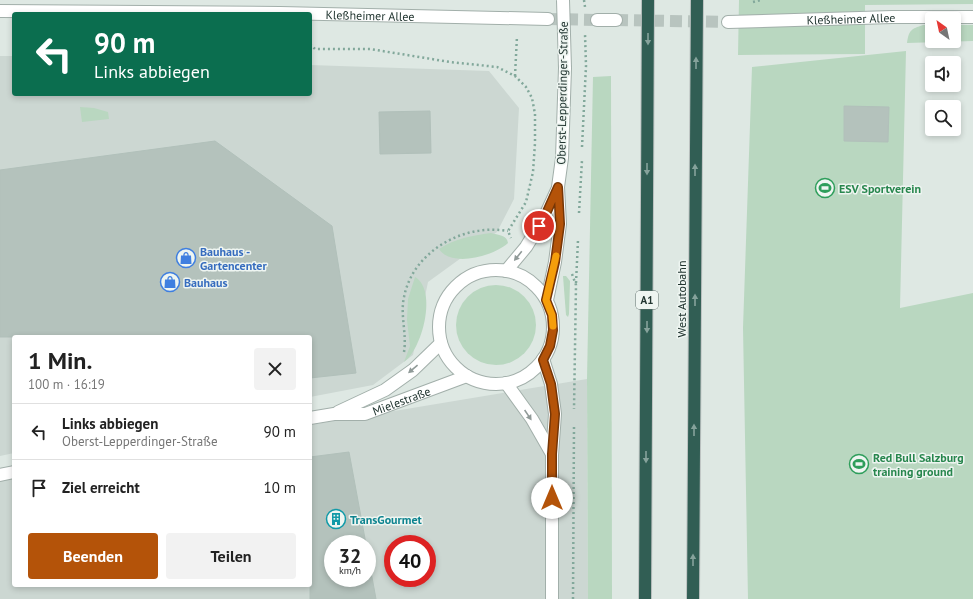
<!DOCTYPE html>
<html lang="de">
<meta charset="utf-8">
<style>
body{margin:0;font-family:"PT Sans",sans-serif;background:#f2f2f2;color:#222;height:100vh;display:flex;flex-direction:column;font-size:15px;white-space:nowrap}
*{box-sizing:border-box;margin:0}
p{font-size:13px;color:#767676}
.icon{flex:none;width:22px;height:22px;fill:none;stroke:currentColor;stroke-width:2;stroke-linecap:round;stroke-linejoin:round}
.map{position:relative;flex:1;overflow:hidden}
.sheet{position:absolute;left:12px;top:335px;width:300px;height:252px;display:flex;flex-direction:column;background:#fff;border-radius:4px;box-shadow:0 2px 6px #0003}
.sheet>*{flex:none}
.hud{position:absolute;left:12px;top:12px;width:300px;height:84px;border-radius:4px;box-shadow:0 2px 6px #0003;background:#0b6e4f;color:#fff;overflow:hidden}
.needle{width:26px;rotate:327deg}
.fabs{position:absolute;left:925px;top:12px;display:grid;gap:8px}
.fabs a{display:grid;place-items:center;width:36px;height:36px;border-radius:4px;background:#fff;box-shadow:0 2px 6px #0003;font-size:20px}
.speed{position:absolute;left:324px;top:535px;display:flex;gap:8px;font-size:20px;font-weight:700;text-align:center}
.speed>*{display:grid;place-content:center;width:52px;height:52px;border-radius:50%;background:#fff;box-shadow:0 2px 6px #0003;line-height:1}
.speed small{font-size:10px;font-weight:400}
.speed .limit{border:6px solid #d22;background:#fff;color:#111}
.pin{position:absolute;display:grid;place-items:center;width:34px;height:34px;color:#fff;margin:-17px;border:2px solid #fff;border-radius:50%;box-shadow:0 1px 4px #0007}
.me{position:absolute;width:44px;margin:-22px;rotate:0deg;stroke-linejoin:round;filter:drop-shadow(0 0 3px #0008)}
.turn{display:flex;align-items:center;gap:14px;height:84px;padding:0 16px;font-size:18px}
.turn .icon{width:52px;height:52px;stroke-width:2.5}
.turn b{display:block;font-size:28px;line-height:34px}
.round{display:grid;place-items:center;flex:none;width:42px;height:42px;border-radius:4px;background:#f2f2f2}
.summary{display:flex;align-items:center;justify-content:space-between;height:68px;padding:0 16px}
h1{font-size:24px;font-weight:700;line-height:30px}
.cta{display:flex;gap:8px;margin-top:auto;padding:8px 16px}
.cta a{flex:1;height:46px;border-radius:4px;background:#b45309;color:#fff;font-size:16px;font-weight:700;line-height:46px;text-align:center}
.cta a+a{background:#f2f2f2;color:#222}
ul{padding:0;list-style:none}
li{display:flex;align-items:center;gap:12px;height:56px;padding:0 16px;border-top:1px solid #e0e0e0}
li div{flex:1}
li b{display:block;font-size:15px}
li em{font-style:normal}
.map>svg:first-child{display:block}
</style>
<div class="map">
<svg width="973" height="599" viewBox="0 0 973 599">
<rect width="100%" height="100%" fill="#dee8e3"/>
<g fill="#ccd7d2" fill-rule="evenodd">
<polygon points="0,56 14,56 14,94 310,94 310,65 489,71 519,108 514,199 497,232 428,282 413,355 373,385 310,397 310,337 14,337 14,453 0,456"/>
<path d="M587,379L588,599H0V476L14,474V585H310V425ZM333,544H367V578H333ZM393,544H427V578H393Z"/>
</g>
<g fill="#b9d7c0">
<polygon points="739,0 973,0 973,4 865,5 865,54 738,55"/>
<path d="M923,25H932V41H954V25H973V41L907,43C909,30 911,29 923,25Z"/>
<polygon points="906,51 900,308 973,293 973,599 748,599 743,328 752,67"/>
<polygon points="611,76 612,599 588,599 587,379 593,77"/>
<polygon points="80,107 94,108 108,112 109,119 82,122"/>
<path d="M491,233C498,235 507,235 508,243C494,256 451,268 439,249C456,238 471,236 491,233Z"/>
<polygon points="563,276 566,276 570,281 569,314 568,317 566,315"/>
<path d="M415,277C438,290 422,350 404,362L410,346L407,320L408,299Z"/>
<circle cx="496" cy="325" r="40"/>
</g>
<g fill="#b4c2bc" stroke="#b1c0ba">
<polygon points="844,106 889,107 888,142 844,141"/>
<polygon points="430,111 431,153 380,154 379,112"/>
<polygon points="215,141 332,226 356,373 310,378 310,337 0,337 0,170"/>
<polygon points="349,452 366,544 333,544 333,578 367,578 367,550 376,599 310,599 310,457"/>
</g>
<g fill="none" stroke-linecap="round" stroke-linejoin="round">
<g stroke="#b8c4bf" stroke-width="12" stroke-dasharray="12 6" stroke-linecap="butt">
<polyline points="548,19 597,20"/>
<polyline points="616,20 728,22"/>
</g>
<defs>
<g id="minor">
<path id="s1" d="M0,11L280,13L548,19"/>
<polyline points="597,20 616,20"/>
<path id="s2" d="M728,22L892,17H973"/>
</g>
<g id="tertiary">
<circle cx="496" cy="327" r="57"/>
<polyline points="506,271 526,247 545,216 557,190"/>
<polyline points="547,300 555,262 560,224 558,187 562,158 565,68"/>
<polyline points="543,359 551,384 555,414 552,455 552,599"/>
<polyline points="506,383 532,419 552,454"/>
<polyline points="338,412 385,390 413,370 441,343"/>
<path id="s3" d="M310,418L334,414H365L467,376"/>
<polyline points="0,475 14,472"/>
</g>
<g id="motorway">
<polyline points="645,599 648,0"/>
<polyline points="693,599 697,0"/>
</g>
</defs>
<use href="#minor" stroke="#a2afaa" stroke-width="14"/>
<use href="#tertiary" stroke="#a2afaa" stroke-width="14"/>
<use href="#motorway" stroke="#bcc2c1" stroke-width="14"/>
<g stroke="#82a89b" stroke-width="2.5" stroke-dasharray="2 3" stroke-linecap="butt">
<polyline points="584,0 585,7"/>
<polyline points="753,2 761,0"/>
<polyline points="310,44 315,49 370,49 450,62 497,67 515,76 526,87 532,98 535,114 535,143 533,172 526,202 508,231 511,238"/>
<polyline points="515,76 517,36"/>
<polyline points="107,95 107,94"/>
<polyline points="582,147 586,66 585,34"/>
<polyline points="579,213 582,160"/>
<polyline points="572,274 576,285 574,409"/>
<polyline points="576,283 578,240"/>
<path d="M404,352C407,334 400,315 404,297C413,251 464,223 508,231"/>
<polyline points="573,599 574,426"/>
</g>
<use href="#minor" stroke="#fff" stroke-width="12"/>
<use href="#tertiary" stroke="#fff" stroke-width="12"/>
<use href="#motorway" stroke="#315e54" stroke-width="12"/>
<defs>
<polyline id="tertiary-bridge" points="563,0 565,68"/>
</defs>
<use href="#tertiary-bridge" stroke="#a2afaa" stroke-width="14" stroke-linecap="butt"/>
<use href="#tertiary-bridge" stroke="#fff" stroke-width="12"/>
</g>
<defs><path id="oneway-solid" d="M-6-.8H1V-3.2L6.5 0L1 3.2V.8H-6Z"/></defs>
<g fill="#86a29b">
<use href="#oneway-solid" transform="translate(648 39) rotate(90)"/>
<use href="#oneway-solid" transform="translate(696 63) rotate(-90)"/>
<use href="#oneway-solid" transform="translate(647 169) rotate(90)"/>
<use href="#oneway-solid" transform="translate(695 170) rotate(-90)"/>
<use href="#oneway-solid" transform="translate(695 300) rotate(-90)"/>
<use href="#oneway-solid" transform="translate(647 327) rotate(90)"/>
<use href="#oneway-solid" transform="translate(694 430) rotate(-90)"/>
<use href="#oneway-solid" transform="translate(646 457) rotate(90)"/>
<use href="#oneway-solid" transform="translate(693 560) rotate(-90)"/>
</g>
<g fill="#909a98">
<use href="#oneway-solid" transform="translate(518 256) rotate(129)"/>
<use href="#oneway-solid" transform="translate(413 369) rotate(140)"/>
<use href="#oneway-solid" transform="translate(528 415) rotate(56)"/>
</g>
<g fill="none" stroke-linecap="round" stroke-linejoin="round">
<defs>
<polyline id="route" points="539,226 545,216 558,187 560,224 555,262 546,300 552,315 553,330 550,346 543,360 551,384 555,414 552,454 552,498"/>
</defs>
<use href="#route" stroke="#753606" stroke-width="10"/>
<use href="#route" stroke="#b45309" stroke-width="7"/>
<polyline stroke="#f59e0b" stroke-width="7" points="553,326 552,315 546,300 556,256"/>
</g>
<defs>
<symbol id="stadium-ring" viewBox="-11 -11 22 22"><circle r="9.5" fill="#eef5f1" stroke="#2e9e5b" stroke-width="1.5"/><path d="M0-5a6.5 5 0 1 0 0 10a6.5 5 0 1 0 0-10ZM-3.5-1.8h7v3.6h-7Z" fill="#2e9e5b"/></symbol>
<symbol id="shop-ring" viewBox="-11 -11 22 22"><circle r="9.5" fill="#eef5f1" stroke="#3f7fe0" stroke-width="1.5"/><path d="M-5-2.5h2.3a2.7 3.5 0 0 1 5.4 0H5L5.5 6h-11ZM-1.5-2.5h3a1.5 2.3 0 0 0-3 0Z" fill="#3f7fe0"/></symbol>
<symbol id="building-ring" viewBox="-11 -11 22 22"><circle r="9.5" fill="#eef5f1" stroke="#0f9aa8" stroke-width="1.5"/><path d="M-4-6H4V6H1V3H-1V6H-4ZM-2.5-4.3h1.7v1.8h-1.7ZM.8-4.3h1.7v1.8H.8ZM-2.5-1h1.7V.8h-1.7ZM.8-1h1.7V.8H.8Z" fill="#0f9aa8"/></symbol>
</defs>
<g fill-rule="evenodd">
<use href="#stadium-ring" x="814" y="177" width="22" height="22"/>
<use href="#shop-ring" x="175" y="247" width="22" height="22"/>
<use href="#shop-ring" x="159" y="271" width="22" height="22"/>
<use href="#stadium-ring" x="848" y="453" width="22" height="22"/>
<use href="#building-ring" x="325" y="508" width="22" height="22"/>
</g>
<g text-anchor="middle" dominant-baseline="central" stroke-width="3" stroke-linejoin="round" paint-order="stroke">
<rect fill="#eef5f1" stroke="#5e6f6a" stroke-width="1" x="636" y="291" width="22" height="18" rx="3"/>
<g font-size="11" font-weight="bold" fill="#213530">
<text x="647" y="300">A1</text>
</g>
<g font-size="12" fill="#213530" stroke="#eef5f1">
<text stroke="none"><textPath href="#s1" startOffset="370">Kleßheimer Allee</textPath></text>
<text stroke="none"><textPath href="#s2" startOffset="123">Kleßheimer Allee</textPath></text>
<text transform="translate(562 93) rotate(-89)">Oberst-Lepperdinger-Straße</text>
<text transform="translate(681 299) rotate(-90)">West Autobahn</text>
<text stroke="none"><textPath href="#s3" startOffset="94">Mielestraße</textPath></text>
</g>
<g font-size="12" font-weight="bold" fill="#27864d" stroke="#eef5f1" text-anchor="start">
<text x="839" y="188">ESV Sportverein</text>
<text x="873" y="457">Red Bull Salzburg<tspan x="873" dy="14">training ground</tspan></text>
</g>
<g font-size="12" font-weight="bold" fill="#366cbe" stroke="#eef5f1" text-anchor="start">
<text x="200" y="251">Bauhaus -<tspan x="200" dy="14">Gartencenter</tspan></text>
<text x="184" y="282">Bauhaus</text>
</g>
<g font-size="12" font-weight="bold" fill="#0d838f" stroke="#eef5f1" text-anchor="start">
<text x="350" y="519">TransGourmet</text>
</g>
</g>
</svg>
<div class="fabs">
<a><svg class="needle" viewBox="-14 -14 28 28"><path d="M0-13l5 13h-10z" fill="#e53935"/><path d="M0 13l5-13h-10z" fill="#767676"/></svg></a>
<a><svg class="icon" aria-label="sound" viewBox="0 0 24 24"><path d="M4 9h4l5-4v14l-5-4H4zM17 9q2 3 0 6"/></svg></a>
<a><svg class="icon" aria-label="search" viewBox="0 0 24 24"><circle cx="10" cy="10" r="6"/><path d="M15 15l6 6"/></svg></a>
</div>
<div class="speed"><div>32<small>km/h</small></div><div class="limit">40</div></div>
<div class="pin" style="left:539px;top:226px;background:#d93025"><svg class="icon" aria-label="arrive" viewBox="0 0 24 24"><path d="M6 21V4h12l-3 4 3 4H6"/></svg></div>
<svg class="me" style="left:552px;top:498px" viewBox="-20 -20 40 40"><circle r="19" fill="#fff"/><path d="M0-13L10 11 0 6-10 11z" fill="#b45309"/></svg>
<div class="hud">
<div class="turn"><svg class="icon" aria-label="left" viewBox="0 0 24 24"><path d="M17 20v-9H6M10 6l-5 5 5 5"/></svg><div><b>90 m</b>Links abbiegen</div></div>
</div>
<section class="sheet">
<div class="summary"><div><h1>1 Min.</h1><p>100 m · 16:19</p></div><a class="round"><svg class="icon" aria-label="close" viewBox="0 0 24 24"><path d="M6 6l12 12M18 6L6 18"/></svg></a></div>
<ul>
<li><svg class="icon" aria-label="left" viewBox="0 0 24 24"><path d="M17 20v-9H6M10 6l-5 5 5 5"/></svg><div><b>Links abbiegen</b><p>Oberst-Lepperdinger-Straße</p></div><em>90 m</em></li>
<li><svg class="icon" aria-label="arrive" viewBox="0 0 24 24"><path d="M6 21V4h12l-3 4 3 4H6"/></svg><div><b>Ziel erreicht</b></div><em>10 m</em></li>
</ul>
<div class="cta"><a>Beenden</a><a>Teilen</a></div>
</section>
</div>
